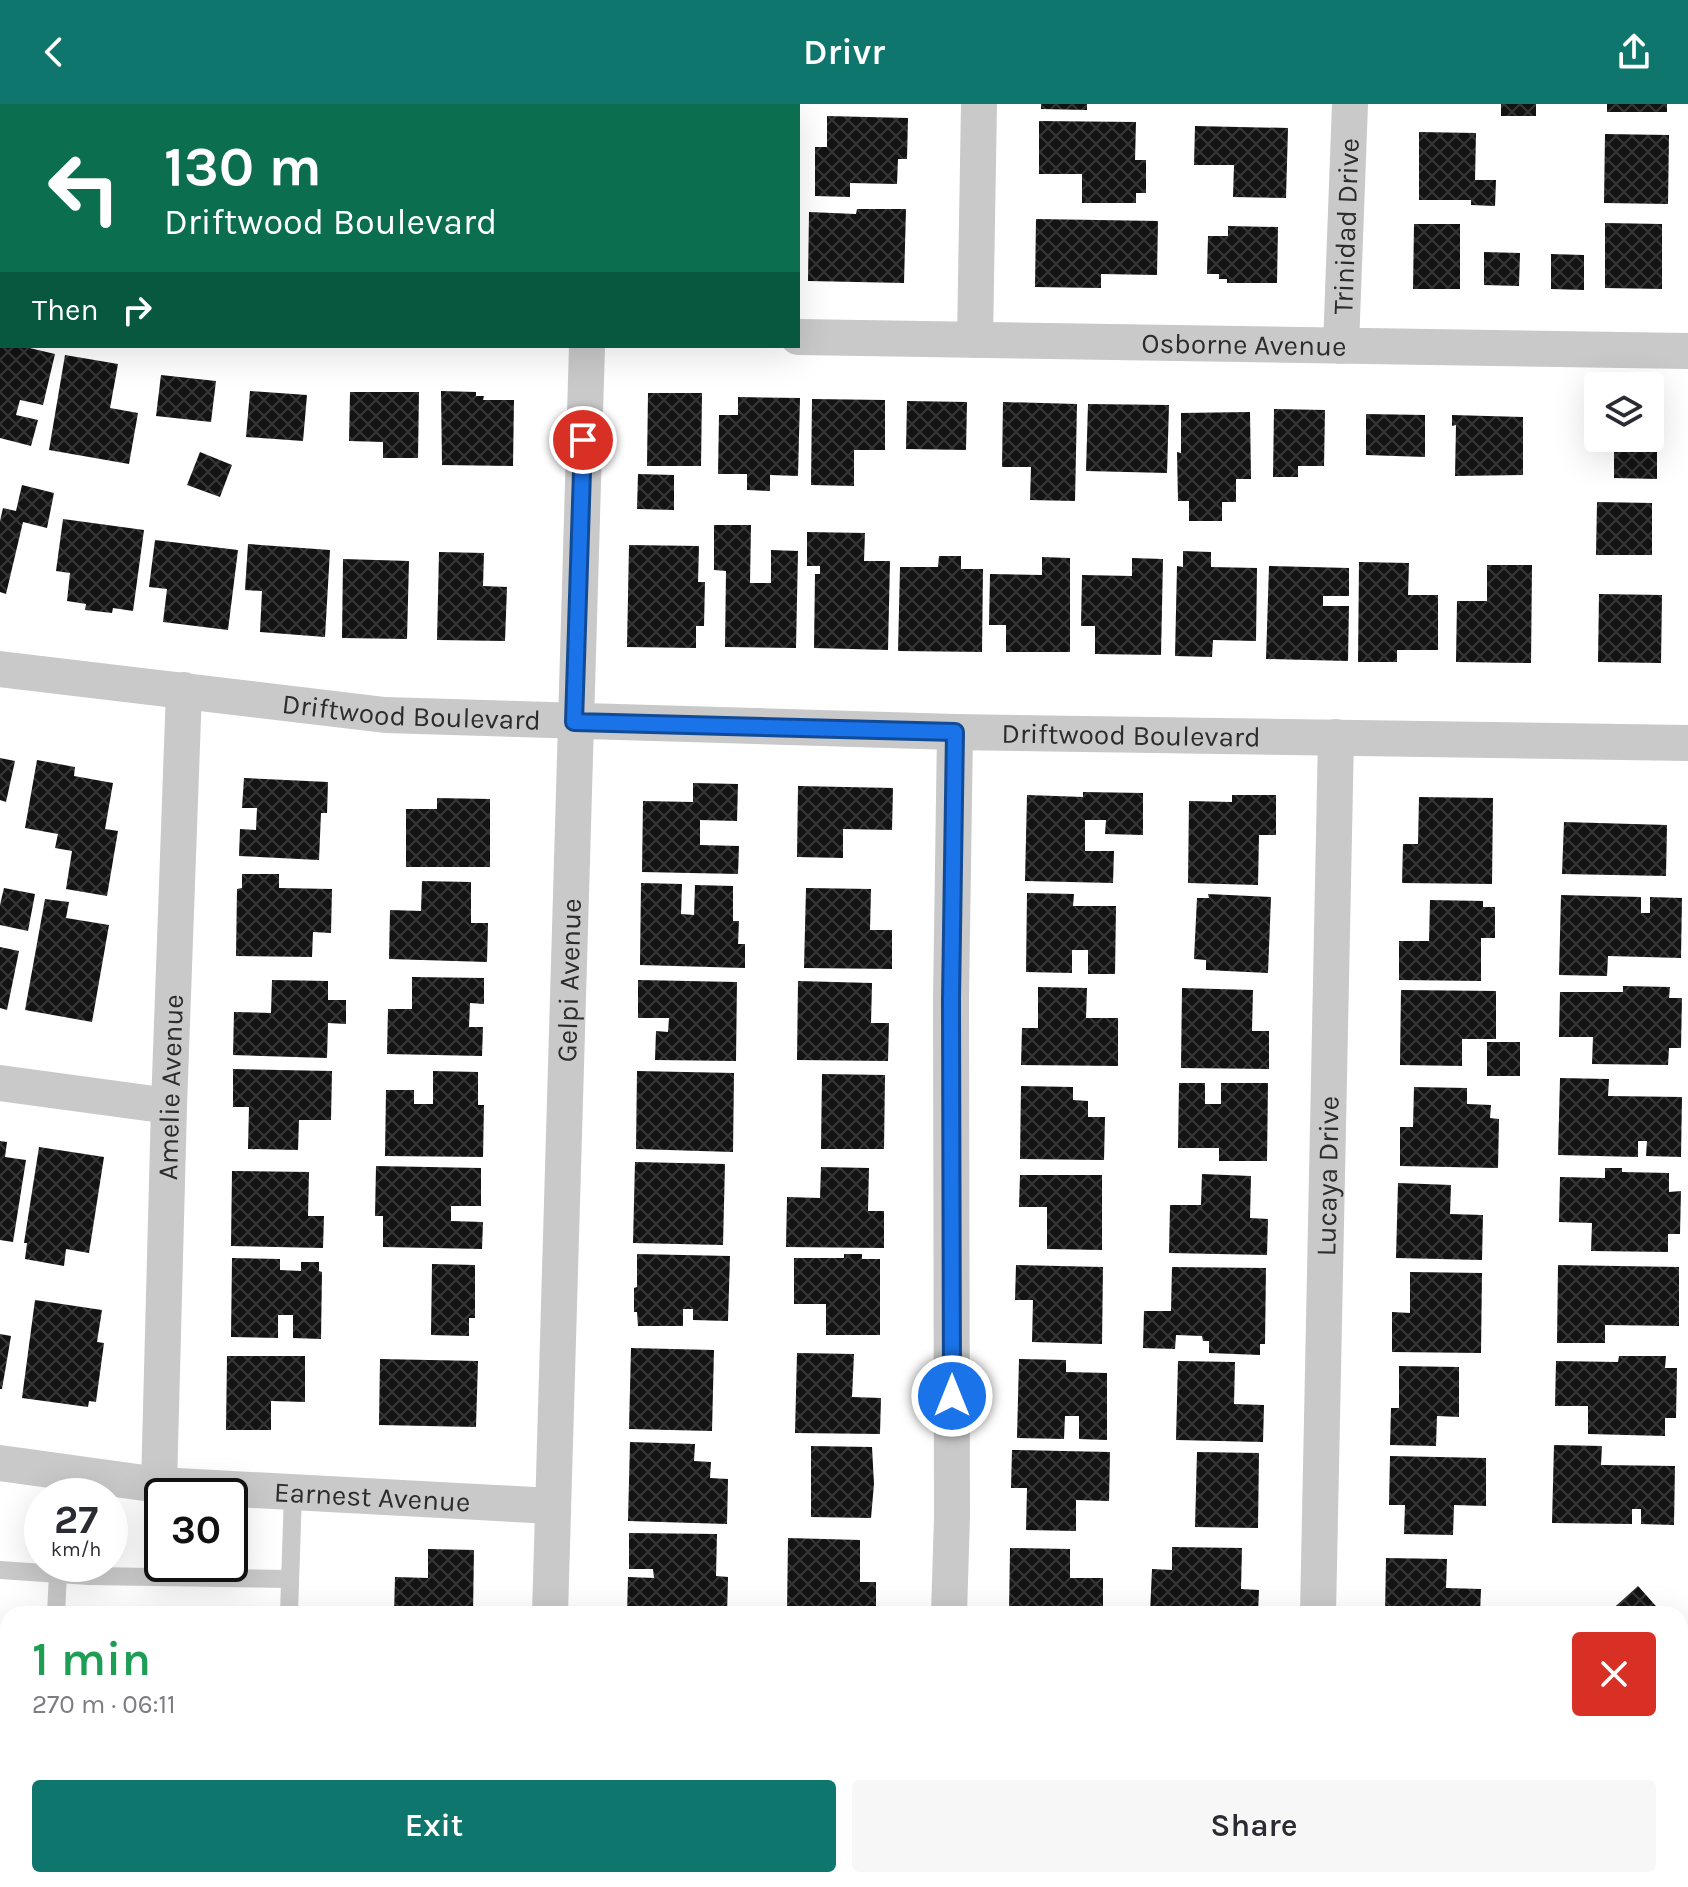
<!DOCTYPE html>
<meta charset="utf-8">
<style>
body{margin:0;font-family:Karla,sans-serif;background:#f7f7f7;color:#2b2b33;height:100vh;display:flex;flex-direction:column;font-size:30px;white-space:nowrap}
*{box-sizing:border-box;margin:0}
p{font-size:26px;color:#7c7c81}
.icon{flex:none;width:44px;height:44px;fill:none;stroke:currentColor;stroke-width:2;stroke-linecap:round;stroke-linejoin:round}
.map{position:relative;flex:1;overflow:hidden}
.sheet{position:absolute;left:0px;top:1502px;width:1688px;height:282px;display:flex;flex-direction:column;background:#fff;border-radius:24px 24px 0 0;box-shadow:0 8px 32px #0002}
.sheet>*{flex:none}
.guide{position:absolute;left:0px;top:0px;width:800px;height:244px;box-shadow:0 8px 32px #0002;background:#0b6e4f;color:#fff;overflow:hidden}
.fabs{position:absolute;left:1584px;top:268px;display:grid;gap:16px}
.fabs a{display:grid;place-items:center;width:80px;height:80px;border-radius:8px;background:#fff;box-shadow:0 8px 32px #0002;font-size:40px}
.speed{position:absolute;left:24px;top:1374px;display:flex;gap:16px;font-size:40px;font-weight:700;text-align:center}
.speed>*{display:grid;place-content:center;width:104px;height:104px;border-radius:50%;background:#fff;box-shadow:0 8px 32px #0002;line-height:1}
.speed small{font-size:20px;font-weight:400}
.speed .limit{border:4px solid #111;border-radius:12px;background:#fff;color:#111}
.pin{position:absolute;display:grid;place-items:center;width:68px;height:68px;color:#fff;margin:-34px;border:4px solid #fff;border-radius:50%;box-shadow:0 2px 8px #0007}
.me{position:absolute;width:88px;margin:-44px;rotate:0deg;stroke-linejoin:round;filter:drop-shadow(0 0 6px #0008)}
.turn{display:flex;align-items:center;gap:28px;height:168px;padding:0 32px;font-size:36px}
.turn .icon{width:104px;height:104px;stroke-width:2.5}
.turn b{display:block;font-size:56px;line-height:68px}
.then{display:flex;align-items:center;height:76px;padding:0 32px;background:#0003;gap:16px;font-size:30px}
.round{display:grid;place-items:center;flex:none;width:84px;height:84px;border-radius:8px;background:#f7f7f7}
.overview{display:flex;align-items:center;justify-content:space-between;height:136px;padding:0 32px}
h1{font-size:48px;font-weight:600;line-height:60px;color:#1e9e55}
.action{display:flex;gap:16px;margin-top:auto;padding:16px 32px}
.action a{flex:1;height:92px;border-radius:8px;background:#0f766e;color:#fff;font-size:32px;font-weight:600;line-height:92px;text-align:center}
.action a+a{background:#f7f7f7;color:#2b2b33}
header{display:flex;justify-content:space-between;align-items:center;height:104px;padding:0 32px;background:#0f766e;color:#fff;font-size:36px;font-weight:600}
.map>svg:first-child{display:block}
</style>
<header><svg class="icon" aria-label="back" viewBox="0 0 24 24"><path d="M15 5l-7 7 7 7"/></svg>Drivr<svg class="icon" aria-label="share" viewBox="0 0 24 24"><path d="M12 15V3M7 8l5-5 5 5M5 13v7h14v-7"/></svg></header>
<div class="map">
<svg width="1688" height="1783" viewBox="0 0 1688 1783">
<defs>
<pattern id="building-cross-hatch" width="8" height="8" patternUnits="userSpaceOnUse" patternTransform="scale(2)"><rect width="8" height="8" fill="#131313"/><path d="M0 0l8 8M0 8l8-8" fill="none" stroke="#363636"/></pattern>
</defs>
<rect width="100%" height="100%" fill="#fff"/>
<g fill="url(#building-cross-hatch)">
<polygon points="1041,0 1087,0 1087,6 1041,5"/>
<rect x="1501" y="0" width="35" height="12"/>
<rect x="1607" y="0" width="60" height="8"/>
<polygon points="827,12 908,14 907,55 898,55 897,80 850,79 850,93 815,92 815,43 827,43"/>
<polygon points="1039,17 1136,18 1135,56 1146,56 1146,89 1136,89 1136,99 1082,99 1082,70 1039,70"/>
<polygon points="1195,22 1288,24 1286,94 1233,93 1234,61 1194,61"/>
<polygon points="1419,28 1476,29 1475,76 1496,76 1495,102 1471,101 1471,96 1419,96"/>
<polygon points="1605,30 1669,31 1668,100 1604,99"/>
<polygon points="857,105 906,105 904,179 808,177 809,108 856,110"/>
<polygon points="1036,115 1158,117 1157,171 1101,170 1101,184 1035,183"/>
<polygon points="1605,119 1662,120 1662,185 1605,184"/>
<polygon points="1414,120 1460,120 1460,185 1413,185"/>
<polygon points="1228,122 1278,123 1277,179 1227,179 1227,175 1219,175 1219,170 1207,170 1208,132 1228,132"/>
<polygon points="1484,148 1520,149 1519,182 1484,181"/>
<polygon points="1551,150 1584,151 1584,186 1551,185"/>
<polygon points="0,242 21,242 55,250 43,301 20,296 16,311 38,316 31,342 0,334"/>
<polygon points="65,251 118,260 110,304 138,309 129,360 49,346"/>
<polygon points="161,271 216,277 211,318 156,312"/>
<polygon points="250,287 307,291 303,337 246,333"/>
<polygon points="441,287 476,288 476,292 484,292 483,296 514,296 513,362 442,361"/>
<polygon points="350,288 419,288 418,354 383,354 383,338 349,337"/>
<polygon points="648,289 702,289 701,362 647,362"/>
<polygon points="738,293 800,294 798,372 770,371 770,387 747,386 747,370 718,370 719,311 738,311"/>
<polygon points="812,295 885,296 885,346 854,346 854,382 811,381"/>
<polygon points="907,297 967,298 966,346 906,345"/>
<polygon points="1003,298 1077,300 1075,397 1030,396 1031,363 1002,363"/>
<polygon points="1088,300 1169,301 1167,369 1086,367"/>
<polygon points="1274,305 1325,306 1324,362 1298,362 1298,373 1273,373"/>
<polygon points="1250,308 1251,375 1236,375 1236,398 1222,398 1222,417 1189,417 1189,397 1178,397 1177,348 1181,349 1181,309"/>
<polygon points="1366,310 1425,311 1425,353 1366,351"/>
<polygon points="1452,311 1523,313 1523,371 1455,372 1456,321 1452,322"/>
<polygon points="1650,316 1657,316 1657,375 1614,374 1614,334 1650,334"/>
<polygon points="200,348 232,361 220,393 187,381"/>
<polygon points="638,370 674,371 674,406 637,405"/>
<polygon points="22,381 54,389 47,424 23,418 6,490 0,488 0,417 3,404 16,407"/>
<polygon points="1597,398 1652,399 1652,451 1596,451"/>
<polygon points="63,415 144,426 133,507 113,504 112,509 85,506 86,500 67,497 70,469 56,467"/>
<polygon points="714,421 751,421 750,479 771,479 771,446 798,447 796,544 725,543 726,467 714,466"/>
<polygon points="807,428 865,429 864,457 890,457 888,546 814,544 815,470 820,470 820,462 807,462"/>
<polygon points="155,436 238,446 228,526 163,518 167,485 149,483"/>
<polygon points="248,440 330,446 325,533 260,528 262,487 245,486"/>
<polygon points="629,441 699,442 698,478 705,478 704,522 696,522 696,544 627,543"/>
<polygon points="1183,447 1211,448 1211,463 1257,464 1256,537 1213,536 1212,553 1175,552 1177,462 1183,463"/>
<polygon points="439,448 484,449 483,482 507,483 505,537 437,536"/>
<polygon points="939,452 961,452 961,465 983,465 982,548 898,547 900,463 938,463"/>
<polygon points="1042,453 1070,454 1070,548 1006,548 1006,521 989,521 990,470 1042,471"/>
<polygon points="1132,454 1163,455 1161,551 1095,550 1095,522 1081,522 1082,471 1132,472"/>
<polygon points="343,455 409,457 407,535 342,534"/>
<polygon points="1359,458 1409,459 1408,491 1438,491 1438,546 1397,546 1397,558 1358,558"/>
<polygon points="1487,461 1532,461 1531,559 1456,558 1457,497 1487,497"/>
<polygon points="1269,462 1349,464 1349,492 1323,492 1323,502 1349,502 1348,557 1266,555"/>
<polygon points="1599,490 1662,491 1661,559 1598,558"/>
<polygon points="0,654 15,657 6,698 0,696"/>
<polygon points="37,656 75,663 74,672 113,679 105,725 118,727 107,792 66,785 72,747 55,744 58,730 25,724"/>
<polygon points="244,674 328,678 327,709 321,709 319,756 239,752 240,725 256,726 257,704 242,704"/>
<polygon points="693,679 738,680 737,717 700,716 700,741 739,742 738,770 642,768 643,697 693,698"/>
<polygon points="798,682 893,684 892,726 843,725 843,754 797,753"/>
<polygon points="1083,688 1143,689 1143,731 1105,730 1106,716 1085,716 1085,747 1114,747 1113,779 1025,777 1027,691 1083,693"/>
<polygon points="1232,691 1276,691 1276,731 1259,731 1258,781 1188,779 1189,697 1232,698"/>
<polygon points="1419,693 1493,694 1492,780 1402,779 1403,740 1418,740"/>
<polygon points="437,694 490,695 490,763 406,763 406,705 437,705"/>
<polygon points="1564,718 1667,721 1666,772 1562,770"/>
<polygon points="242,770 279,770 279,784 332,785 331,829 313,828 312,853 236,852 237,785 242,784"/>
<polygon points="422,777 471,778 471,819 488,819 487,858 389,855 390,806 421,807"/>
<polygon points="641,779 682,780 681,810 694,811 695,781 733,782 733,817 739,817 738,840 745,840 745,864 640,861"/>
<polygon points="4,784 35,790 28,827 0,821 0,801"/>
<polygon points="806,784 871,785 870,826 892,826 892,865 804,864"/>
<polygon points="1027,789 1074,790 1073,802 1116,802 1115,870 1088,870 1088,846 1072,846 1072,869 1026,868"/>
<polygon points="1208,790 1271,793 1268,869 1206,866 1206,856 1194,855 1197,794 1209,794"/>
<polygon points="1561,791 1641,793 1641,809 1650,809 1650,793 1682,794 1681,854 1608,852 1607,872 1559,871"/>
<polygon points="45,795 69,798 66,814 109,821 92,918 25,906"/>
<polygon points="1430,796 1483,797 1483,803 1495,803 1495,834 1481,834 1481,877 1399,876 1399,837 1429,837"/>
<polygon points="0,843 19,847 7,906 0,904"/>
<polygon points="412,873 484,874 484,900 470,899 469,923 483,923 482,952 387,950 388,905 412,905"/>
<polygon points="272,876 328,877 328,896 346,896 346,920 328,919 327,954 233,951 234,908 271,909"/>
<polygon points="638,876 737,878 736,957 655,956 656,927 668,928 669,914 638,914"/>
<polygon points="798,877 872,879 871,919 889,919 888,957 797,956"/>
<polygon points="1623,882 1670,883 1669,894 1682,894 1681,944 1669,944 1668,961 1592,960 1593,933 1559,933 1560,888 1623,888"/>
<polygon points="1038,883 1087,884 1086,914 1118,914 1118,962 1021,961 1022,924 1038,924"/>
<polygon points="1182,884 1253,886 1252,927 1269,927 1269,965 1181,964"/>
<polygon points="1401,886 1496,887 1496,935 1462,935 1462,962 1400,961"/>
<rect x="1487" y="938" width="33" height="34"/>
<polygon points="233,965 332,967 331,1016 299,1016 298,1046 248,1045 249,1003 233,1003"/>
<polygon points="433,967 478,968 478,1001 484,1001 483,1053 385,1052 386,986 414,986 414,1000 433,1000"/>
<polygon points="637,967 734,969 733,1048 636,1045"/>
<polygon points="822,970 885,971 884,1045 821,1045"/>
<polygon points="1560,974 1609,975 1608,992 1682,993 1681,1053 1646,1052 1647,1037 1638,1037 1638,1053 1558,1051"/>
<polygon points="1179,979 1205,979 1205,1000 1221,1000 1221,979 1268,979 1267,1057 1219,1057 1219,1044 1178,1044"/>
<polygon points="1021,982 1073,983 1073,996 1088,997 1088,1013 1105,1013 1104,1056 1020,1055"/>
<polygon points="1414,983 1467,984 1467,1000 1491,1001 1490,1014 1499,1015 1498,1064 1400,1062 1400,1023 1413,1023"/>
<polygon points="0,1037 7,1038 5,1053 26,1056 13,1138 0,1136"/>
<polygon points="39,1043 104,1053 89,1149 66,1145 64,1162 25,1155 27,1139 24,1139"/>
<polygon points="635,1058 725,1060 723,1141 633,1139"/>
<polygon points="376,1062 481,1064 481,1102 451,1102 451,1117 483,1118 482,1145 383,1143 383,1112 375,1112"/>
<polygon points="821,1063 869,1064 868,1107 884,1107 884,1144 786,1143 787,1093 820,1094"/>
<polygon points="1605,1064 1622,1064 1622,1068 1669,1069 1669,1088 1681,1087 1680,1130 1668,1130 1668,1148 1591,1147 1592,1119 1559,1118 1560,1073 1605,1074"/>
<polygon points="232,1067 309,1068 308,1112 324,1112 323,1144 231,1142"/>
<polygon points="1202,1070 1251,1072 1250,1114 1268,1115 1267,1151 1169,1149 1170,1101 1201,1101"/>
<polygon points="1020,1071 1102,1071 1102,1146 1047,1145 1047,1103 1019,1103"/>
<polygon points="1398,1079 1451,1081 1450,1110 1483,1111 1482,1156 1396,1154"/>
<polygon points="637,1150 730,1152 728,1217 693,1216 693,1205 683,1205 683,1222 638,1222 637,1208 634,1208 634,1184 637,1183"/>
<polygon points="844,1150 862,1150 862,1155 880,1155 880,1231 826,1231 826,1200 794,1200 794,1154 844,1154"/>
<polygon points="232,1154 280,1155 280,1166 301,1167 301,1158 319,1158 319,1167 322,1168 321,1235 293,1234 293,1211 278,1211 278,1234 231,1233"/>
<polygon points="432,1160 475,1161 475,1214 469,1214 469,1232 431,1231"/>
<polygon points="1016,1161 1103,1163 1102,1240 1032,1238 1033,1196 1015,1196"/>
<polygon points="1558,1161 1679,1163 1679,1222 1605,1221 1605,1239 1557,1239"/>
<polygon points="1172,1163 1266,1164 1265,1240 1260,1240 1260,1251 1209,1249 1209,1237 1203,1237 1202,1232 1176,1231 1175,1245 1143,1244 1144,1207 1171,1207"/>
<polygon points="1410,1168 1482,1169 1481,1249 1392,1248 1392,1208 1410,1209"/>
<polygon points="35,1196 102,1206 97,1238 104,1239 96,1298 89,1297 88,1303 22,1294"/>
<polygon points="0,1230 11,1232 2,1285 0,1285"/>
<polygon points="631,1244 714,1246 712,1327 629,1325"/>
<polygon points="797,1249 854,1250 852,1293 881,1294 880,1330 795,1329"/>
<polygon points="227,1252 305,1252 305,1298 271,1297 271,1326 226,1326"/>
<polygon points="1619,1252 1666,1252 1665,1264 1677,1264 1676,1314 1665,1314 1665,1332 1588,1330 1588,1302 1555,1302 1556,1257 1618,1258"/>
<polygon points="380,1255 478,1257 476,1323 379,1321"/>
<polygon points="1019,1255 1066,1256 1066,1268 1107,1269 1107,1336 1079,1335 1079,1312 1065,1312 1064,1335 1017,1334"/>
<polygon points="1178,1257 1235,1258 1234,1300 1264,1301 1263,1338 1176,1336"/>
<polygon points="1399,1262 1459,1263 1459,1313 1437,1312 1436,1342 1390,1341 1391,1304 1399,1304"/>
<polygon points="630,1338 695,1340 694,1357 711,1358 710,1374 728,1375 727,1420 628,1417"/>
<polygon points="1554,1341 1602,1342 1601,1361 1675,1362 1674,1421 1641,1420 1641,1405 1632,1405 1632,1420 1552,1419"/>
<polygon points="811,1342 872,1343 874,1380 871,1414 811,1413"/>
<polygon points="1012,1346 1110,1348 1109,1397 1076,1396 1076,1427 1026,1426 1027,1384 1011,1384"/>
<polygon points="1197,1348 1259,1349 1258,1424 1195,1423"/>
<polygon points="1390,1352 1486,1354 1486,1402 1454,1401 1453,1431 1404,1430 1405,1401 1389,1401"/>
<polygon points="629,1429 717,1430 716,1472 728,1473 727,1510 627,1510 628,1473 654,1474 653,1465 629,1465"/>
<polygon points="788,1434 860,1436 860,1478 876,1478 876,1510 787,1510"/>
<polygon points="1172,1443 1242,1444 1241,1485 1259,1486 1258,1510 1150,1510 1152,1465 1172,1466"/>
<polygon points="1010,1444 1070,1445 1070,1474 1103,1474 1103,1510 1009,1510"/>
<polygon points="428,1445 474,1446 473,1510 394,1510 395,1473 428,1474"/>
<polygon points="1386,1454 1447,1455 1446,1484 1481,1485 1480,1510 1385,1510"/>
<polygon points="1638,1482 1663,1510 1607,1510"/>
<polygon points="1688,1544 1688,1616 1680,1623 1680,1551"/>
<polygon points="0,1638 8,1638 8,1776 201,1776 201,1783 0,1783"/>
<polygon points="401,1776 467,1776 466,1783 401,1783"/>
<rect x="621" y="1776" width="94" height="7"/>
<polygon points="803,1776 870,1776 869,1783 809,1783 810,1780"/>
<rect x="1022" y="1776" width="69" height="7"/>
<rect x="1195" y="1776" width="55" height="7"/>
<rect x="1402" y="1776" width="77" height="7"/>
</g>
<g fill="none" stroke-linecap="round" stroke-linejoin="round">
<g stroke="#c9c9c9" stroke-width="18">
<polyline points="0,1466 89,1472 290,1475"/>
<polyline points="56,1510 58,1470"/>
<polyline points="289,1510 293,1388"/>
<polyline points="281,1783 282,1776"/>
</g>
<g stroke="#c9c9c9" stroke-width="36">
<polyline points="592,2 592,0"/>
<polyline points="0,167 2,167"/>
<path id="s1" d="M798,233L1688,247"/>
<polyline points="975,236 979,0"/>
<path id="s2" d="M1341,242L1350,0"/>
<path id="s3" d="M0,565L385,611L955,628L1688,639"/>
<polyline points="0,979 169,1002"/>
<path id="s4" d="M0,1359L159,1381L552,1402"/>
<path id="s5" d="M159,1381L169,1002L184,586"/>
<path id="s6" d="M550,1510L587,242"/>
<polyline points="949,1510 952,1413 951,895 955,628"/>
<path id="s7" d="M1318,1510L1336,633"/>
<polyline points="545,1783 545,1776"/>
<polyline points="943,1783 943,1776"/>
<polyline points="1312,1783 1312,1776"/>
</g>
</g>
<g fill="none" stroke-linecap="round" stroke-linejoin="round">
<defs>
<polyline id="route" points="583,336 574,618 955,628 951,895 952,1292"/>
</defs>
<use href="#route" stroke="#114b97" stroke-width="20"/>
<use href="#route" stroke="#1a73e8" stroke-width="14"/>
</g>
<g text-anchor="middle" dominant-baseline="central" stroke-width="8" stroke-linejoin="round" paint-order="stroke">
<g font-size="28" fill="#2c2c2c" stroke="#fff">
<text stroke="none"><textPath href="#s2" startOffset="120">Trinidad Drive</textPath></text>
<text stroke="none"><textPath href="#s1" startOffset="446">Osborne Avenue</textPath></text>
<text stroke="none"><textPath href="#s3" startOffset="414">Driftwood Boulevard</textPath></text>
<text stroke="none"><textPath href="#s3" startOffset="1134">Driftwood Boulevard</textPath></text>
<text stroke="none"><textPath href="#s6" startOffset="634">Gelpi Avenue</textPath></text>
<text stroke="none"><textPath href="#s5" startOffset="398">Amelie Avenue</textPath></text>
<text stroke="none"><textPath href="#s7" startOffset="438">Lucaya Drive</textPath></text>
<text stroke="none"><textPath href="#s4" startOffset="374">Earnest Avenue</textPath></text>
</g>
</g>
</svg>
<div class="fabs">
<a><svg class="icon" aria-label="layers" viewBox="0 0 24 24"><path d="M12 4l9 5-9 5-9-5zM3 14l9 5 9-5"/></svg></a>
</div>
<div class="speed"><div>27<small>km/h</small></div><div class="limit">30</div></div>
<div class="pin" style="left:583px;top:336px;background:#d93025"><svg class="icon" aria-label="arrive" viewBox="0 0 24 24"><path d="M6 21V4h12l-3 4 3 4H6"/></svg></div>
<svg class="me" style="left:952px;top:1292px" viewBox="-20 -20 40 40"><circle r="17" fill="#1a73e8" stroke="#fff" stroke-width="3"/><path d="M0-11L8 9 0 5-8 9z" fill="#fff"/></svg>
<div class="guide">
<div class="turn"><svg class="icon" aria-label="left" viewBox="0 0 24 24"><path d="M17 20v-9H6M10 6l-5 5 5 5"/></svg><div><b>130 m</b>Driftwood Boulevard</div></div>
<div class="then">Then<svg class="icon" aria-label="right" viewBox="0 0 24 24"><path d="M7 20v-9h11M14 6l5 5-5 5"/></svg></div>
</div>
<section class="sheet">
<div class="overview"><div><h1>1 min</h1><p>270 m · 06:11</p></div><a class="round" style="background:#d93025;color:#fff"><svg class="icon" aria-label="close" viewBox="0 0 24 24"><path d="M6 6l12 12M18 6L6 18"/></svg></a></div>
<div class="action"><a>Exit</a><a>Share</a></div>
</section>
</div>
